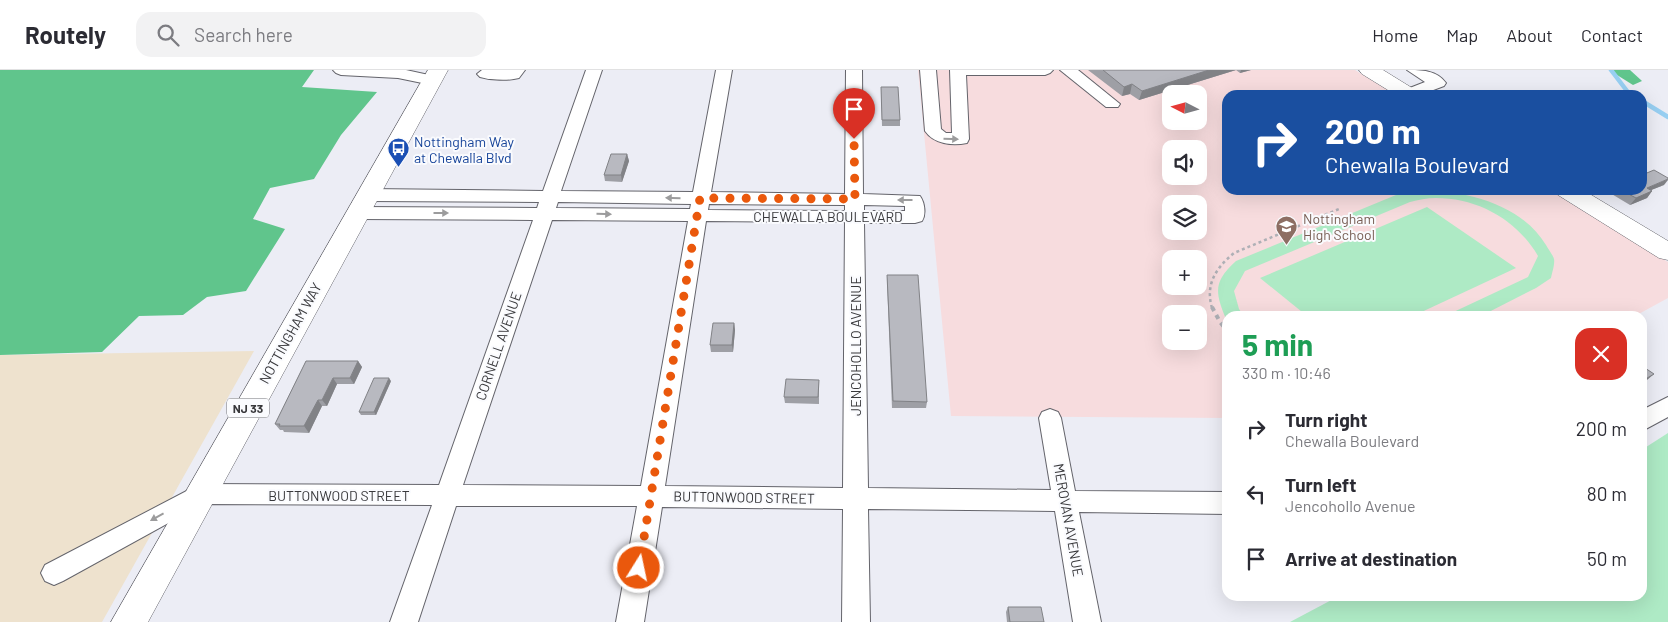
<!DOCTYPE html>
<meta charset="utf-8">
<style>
body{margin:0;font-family:Barlow,sans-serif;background:#f2f2f3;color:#2b2b33;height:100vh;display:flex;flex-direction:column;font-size:19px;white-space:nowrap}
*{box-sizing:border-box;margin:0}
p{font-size:16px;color:#7c7c81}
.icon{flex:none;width:28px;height:28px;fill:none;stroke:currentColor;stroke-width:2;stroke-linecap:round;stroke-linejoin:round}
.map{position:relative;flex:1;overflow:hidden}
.details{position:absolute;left:1222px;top:241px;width:425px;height:290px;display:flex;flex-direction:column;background:#fff;border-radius:15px;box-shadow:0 5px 20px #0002}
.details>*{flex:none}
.top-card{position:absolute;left:1222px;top:20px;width:425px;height:105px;border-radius:15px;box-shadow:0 5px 20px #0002;background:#1a4fa0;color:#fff;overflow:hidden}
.needle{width:32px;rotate:276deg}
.fabs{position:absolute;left:1162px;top:15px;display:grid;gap:10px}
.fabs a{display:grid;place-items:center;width:45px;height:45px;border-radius:10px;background:#fff;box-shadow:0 5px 20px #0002;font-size:25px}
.pin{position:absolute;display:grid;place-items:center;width:42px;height:42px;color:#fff;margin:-51px -21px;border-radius:50% 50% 50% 0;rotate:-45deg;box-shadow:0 0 5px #0007}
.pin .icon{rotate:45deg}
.me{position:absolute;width:55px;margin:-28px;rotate:10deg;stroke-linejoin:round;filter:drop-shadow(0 0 4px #0008)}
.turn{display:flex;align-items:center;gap:18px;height:105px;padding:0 20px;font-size:22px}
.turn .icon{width:65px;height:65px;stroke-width:2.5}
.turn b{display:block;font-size:35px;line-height:42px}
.round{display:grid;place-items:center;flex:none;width:52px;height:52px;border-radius:15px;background:#f2f2f3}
.overview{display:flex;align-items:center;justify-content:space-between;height:85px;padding:0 20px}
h1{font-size:30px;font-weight:700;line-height:38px;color:#1e9e55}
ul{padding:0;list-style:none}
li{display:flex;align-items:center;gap:15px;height:65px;padding:0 20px}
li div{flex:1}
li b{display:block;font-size:19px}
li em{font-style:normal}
header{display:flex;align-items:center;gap:30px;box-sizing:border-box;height:70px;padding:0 25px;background:#fff;border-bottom:1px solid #e1e1e2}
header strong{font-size:24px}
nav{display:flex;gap:28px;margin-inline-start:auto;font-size:18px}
.search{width:350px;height:45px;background:#f2f2f3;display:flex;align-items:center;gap:12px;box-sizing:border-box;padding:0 18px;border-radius:15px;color:#7c7c81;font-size:19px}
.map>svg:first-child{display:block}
</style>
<header>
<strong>Routely</strong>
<div class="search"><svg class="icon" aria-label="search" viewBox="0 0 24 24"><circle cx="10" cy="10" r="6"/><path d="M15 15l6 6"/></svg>Search here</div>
<nav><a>Home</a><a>Map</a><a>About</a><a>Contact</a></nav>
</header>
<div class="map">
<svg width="1668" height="552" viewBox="0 0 1668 552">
<rect width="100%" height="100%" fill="#ecedf5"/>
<polygon fill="#eee2ce" points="254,281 102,552 0,552 0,285"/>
<path fill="#f7dcde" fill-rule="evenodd" d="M918,0H1355L1396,25H1228V120H1550L1668,192V228L1635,246H1228L1227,348L951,346ZM1171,24H1199V51H1171ZM1171,79H1199V106H1171ZM1171,134H1199V161H1171ZM1171,189H1199V216H1171ZM1171,244H1199V271H1171Z"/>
<g fill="#aeeac5">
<path d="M1417,120C1463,120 1521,133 1546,175C1548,179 1553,185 1554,189C1555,194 1552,203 1551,208L1536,218L1481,246H1445L1528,207L1538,186C1517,150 1478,128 1436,128C1427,128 1418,130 1410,132L1245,201L1234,221L1239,239L1244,246H1228L1227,251L1226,249C1215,222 1213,212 1236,191L1396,125Z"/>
<polygon points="1427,137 1516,198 1413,246 1307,246 1260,208"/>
<polygon points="1668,363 1668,552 1290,552 1339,526 1642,526 1643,379"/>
</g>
<g fill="#60c58c">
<polygon points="0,0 314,0 302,17 377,22 341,65 314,109 270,118 253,149 285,159 246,221 207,227 183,245 139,246 102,282 0,285"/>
<polygon points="1609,0 1630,0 1642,11 1633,15"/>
</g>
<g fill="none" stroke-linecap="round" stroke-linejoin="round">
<g stroke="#97cff2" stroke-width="4.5">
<polyline points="1611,0 1627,21 1633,25"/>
<polyline points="1642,31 1668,47"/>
</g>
<defs>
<g id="minor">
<polygon points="333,0 406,0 438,7 440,10 438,13 432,15 398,8 341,5 336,3"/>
<path d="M525,0L519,8C508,11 491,10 480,7L477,4L482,0Z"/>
<path d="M586,0H602L561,121L693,122L716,0H732L711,122L845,124L846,0H862L863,124L920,126C925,133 926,145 922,151L915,153H864L868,418L1051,420L1039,348L1042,342L1050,339L1058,342L1061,348L1075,421L1228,422V444L1079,442L1101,552H1073L1055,441L868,439L870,552H842L843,439L662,437L644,552H616L637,436H456L418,552H390L432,435L203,434L63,511L54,515L45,511L41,503L45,495L200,414L439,415L533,150L358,149L351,147L349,143L351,139L358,137L537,138L539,132L368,131L362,129L359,125L362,121L368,119L543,121ZM558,132L691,134L690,139L556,138ZM709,134L845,135V141L708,140ZM864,135L905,136V141H864ZM552,150L688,151L641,416L463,415ZM706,151L845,152L843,418L665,416Z"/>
<path d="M920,0H936L941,59L946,63H952L950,0H1053L1050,3L1045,5H966L969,69L967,73C952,76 934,74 925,61Z"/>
<polygon points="1060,0 1078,0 1120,34 1118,37 1106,37"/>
<path d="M1407,0C1421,0 1437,0 1446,13L1444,16L1420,25H1401L1402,21L1425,12Z"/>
<polygon points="1668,327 1668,347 1642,361 1642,340"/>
</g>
<g id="major">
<polygon points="428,0 448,0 148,552 111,552"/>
<polygon points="1359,0 1383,0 1417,21 1420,25 1396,25 1362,4"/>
<polygon points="1554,120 1583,120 1668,171 1668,190 1659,188 1558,125"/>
</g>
</defs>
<use href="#minor" stroke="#64646b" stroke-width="2"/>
<use href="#major" stroke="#64646b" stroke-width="1"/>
<path stroke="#afb0b6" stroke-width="2.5" stroke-dasharray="3 3" stroke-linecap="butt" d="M1212,238C1205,214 1216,198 1234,183L1339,139"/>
<polyline stroke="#afb0b6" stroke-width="4" stroke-dasharray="4.5 4.5" stroke-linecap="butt" points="1212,237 1220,252 1228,262"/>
<use href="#minor" fill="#fff" fill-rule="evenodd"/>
<use href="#major" fill="#fff" fill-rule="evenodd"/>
</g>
<g fill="#9e9fa5">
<polygon points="1088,0 1251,0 1240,3 1236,0 1139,30 1130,24 1122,26"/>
<polygon points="881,17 900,50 900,56 882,56"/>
<polygon points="627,84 629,91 622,112 605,111 604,105"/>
<polygon points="1664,115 1651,120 1652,121 1647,128 1630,135 1610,123 1613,120 1642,120"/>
<polygon points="887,205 927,332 926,338 892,338 887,212"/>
<polygon points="734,253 735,260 733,282 711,282 710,275"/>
<polygon points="306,291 358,291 362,297 354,314 337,314 327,336 322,336 309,363 284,362 283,360 280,360 275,354"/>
<polygon points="819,310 819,334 785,333 784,327"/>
<polygon points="391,311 376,345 361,345 359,342"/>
<polygon points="1008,537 1044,552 1007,552 1006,542"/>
</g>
<g fill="#818286">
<polygon points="1209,0 1236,0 1139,30 1142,21"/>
<polygon points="1241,0 1251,0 1240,3"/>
<polygon points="1132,14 1130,24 1122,26 1124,17"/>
<polygon points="627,84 629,91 622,112 621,105"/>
<polygon points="1668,109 1668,110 1664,115 1641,124 1647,118"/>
<polygon points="1652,121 1647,128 1630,135 1636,128"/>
<polygon points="734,253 735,260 733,282 732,275"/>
<polygon points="358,291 362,297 354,314 350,308"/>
<polygon points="1654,304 1647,310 1642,313 1642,311"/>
<polygon points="333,308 337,314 327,336 322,330"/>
<polygon points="389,308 391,311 376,345 374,342"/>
<polygon points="318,330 322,336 309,363 304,356"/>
</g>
<g fill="#b8b9c0" stroke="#818286">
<polygon points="1103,0 1209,0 1142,21 1132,14 1124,17"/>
<polygon points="881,17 898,17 900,50 882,50"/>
<polygon points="611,84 627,84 621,105 604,105"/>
<polygon points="1654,100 1668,108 1668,109 1647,118 1652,121 1636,128 1621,120 1642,120 1642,105"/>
<polygon points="887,205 918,205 927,332 893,331"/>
<polygon points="713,253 734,253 732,275 710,275"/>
<polygon points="306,291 358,291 350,308 333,308 322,330 318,330 304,356 279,356 280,354 275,354"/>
<polygon points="1642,296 1654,304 1642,311"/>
<polygon points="374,308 389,308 374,342 359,342"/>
<polygon points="786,309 819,310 818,327 784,327"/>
<polygon points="1008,537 1041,537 1044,552 1010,552"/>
</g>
<defs><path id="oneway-solid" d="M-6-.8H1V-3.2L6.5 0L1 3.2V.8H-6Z" transform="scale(1.25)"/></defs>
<g fill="#9c9c9d">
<use href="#oneway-solid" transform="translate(951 69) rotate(2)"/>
<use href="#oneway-solid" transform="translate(673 128) rotate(-179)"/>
<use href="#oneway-solid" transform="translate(905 130) rotate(-180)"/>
<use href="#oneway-solid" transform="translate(441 143)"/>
<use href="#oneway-solid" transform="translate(604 144) rotate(1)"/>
<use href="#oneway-solid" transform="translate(157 447) rotate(151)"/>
</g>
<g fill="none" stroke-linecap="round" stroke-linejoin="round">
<polyline stroke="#ea580c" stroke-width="9" stroke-dasharray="0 16.2" points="639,498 700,128 855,129 854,69"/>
</g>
<defs>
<symbol id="bus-pin" viewBox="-11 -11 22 30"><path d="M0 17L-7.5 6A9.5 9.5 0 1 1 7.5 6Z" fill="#1a4fb4" stroke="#fafbfe"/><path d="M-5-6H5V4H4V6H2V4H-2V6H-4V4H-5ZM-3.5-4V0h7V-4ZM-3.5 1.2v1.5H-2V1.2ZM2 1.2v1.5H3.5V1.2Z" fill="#fff"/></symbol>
<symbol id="school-pin" viewBox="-11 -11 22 30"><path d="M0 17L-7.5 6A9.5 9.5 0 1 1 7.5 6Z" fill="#8d6e63" stroke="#fafbfe"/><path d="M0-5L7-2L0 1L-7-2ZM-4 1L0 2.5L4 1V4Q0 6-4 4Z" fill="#fff"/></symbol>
</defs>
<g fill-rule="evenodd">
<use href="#bus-pin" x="386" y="66" width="25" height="34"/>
<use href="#school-pin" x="1274" y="144" width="25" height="34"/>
</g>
<g text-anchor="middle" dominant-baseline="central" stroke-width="4" stroke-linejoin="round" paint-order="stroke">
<rect fill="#fafbfe" stroke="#727276" stroke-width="1" x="227" y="328.5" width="42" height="19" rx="4"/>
<g font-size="12" font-weight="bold" fill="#38383b">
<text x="248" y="338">NJ 33</text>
</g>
<g font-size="14" fill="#164399" stroke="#fafbfe" text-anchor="start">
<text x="414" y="71">Nottingham Way<tspan x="414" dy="16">at Chewalla Blvd</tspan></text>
</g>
<g font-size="14" fill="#38383b" stroke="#fafbfe">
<text x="828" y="146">CHEWALLA BOULEVARD</text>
<text transform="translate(290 263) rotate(-61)">NOTTINGHAM WAY</text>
<text transform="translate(498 276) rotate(-71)">CORNELL AVENUE</text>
<text transform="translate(855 276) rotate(-90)">JENCOHOLLO AVENUE</text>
<text x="339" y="425">BUTTONWOOD STREET</text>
<text transform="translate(744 427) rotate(1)">BUTTONWOOD STREET</text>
<text transform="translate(1069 450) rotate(80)">MEROVAN AVENUE</text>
</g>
<g font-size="14" fill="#785e54" stroke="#fafbfe" text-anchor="start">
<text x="1303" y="148">Nottingham<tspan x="1303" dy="16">High School</tspan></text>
</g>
</g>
</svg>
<div class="fabs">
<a><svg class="needle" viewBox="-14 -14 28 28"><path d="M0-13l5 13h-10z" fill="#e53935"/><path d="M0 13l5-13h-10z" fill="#7c7c81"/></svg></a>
<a><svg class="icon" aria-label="sound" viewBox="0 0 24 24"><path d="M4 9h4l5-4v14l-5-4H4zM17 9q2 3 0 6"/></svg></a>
<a><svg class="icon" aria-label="layers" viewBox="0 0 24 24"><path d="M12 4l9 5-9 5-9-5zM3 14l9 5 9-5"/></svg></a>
<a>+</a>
<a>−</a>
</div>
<div class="pin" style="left:854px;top:69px;background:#d93025"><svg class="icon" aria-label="arrive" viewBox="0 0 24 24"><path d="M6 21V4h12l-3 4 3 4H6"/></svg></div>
<svg class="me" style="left:639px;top:498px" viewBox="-20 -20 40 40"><circle r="17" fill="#ea580c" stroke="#fff" stroke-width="3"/><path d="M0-11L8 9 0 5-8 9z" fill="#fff"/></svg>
<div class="top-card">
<div class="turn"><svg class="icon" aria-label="right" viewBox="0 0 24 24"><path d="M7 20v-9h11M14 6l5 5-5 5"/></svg><div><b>200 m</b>Chewalla Boulevard</div></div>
</div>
<section class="details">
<div class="overview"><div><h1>5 min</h1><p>330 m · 10:46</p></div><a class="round" style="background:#d93025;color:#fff"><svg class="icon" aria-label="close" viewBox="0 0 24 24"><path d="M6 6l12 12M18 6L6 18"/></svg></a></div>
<ul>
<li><svg class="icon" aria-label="right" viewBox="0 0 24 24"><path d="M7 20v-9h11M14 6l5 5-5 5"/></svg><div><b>Turn right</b><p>Chewalla Boulevard</p></div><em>200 m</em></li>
<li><svg class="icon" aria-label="left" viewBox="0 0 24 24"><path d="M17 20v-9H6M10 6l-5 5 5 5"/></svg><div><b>Turn left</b><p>Jencohollo Avenue</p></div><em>80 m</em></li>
<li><svg class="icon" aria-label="arrive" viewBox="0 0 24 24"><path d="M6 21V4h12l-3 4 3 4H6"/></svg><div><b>Arrive at destination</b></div><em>50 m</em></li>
</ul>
</section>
</div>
